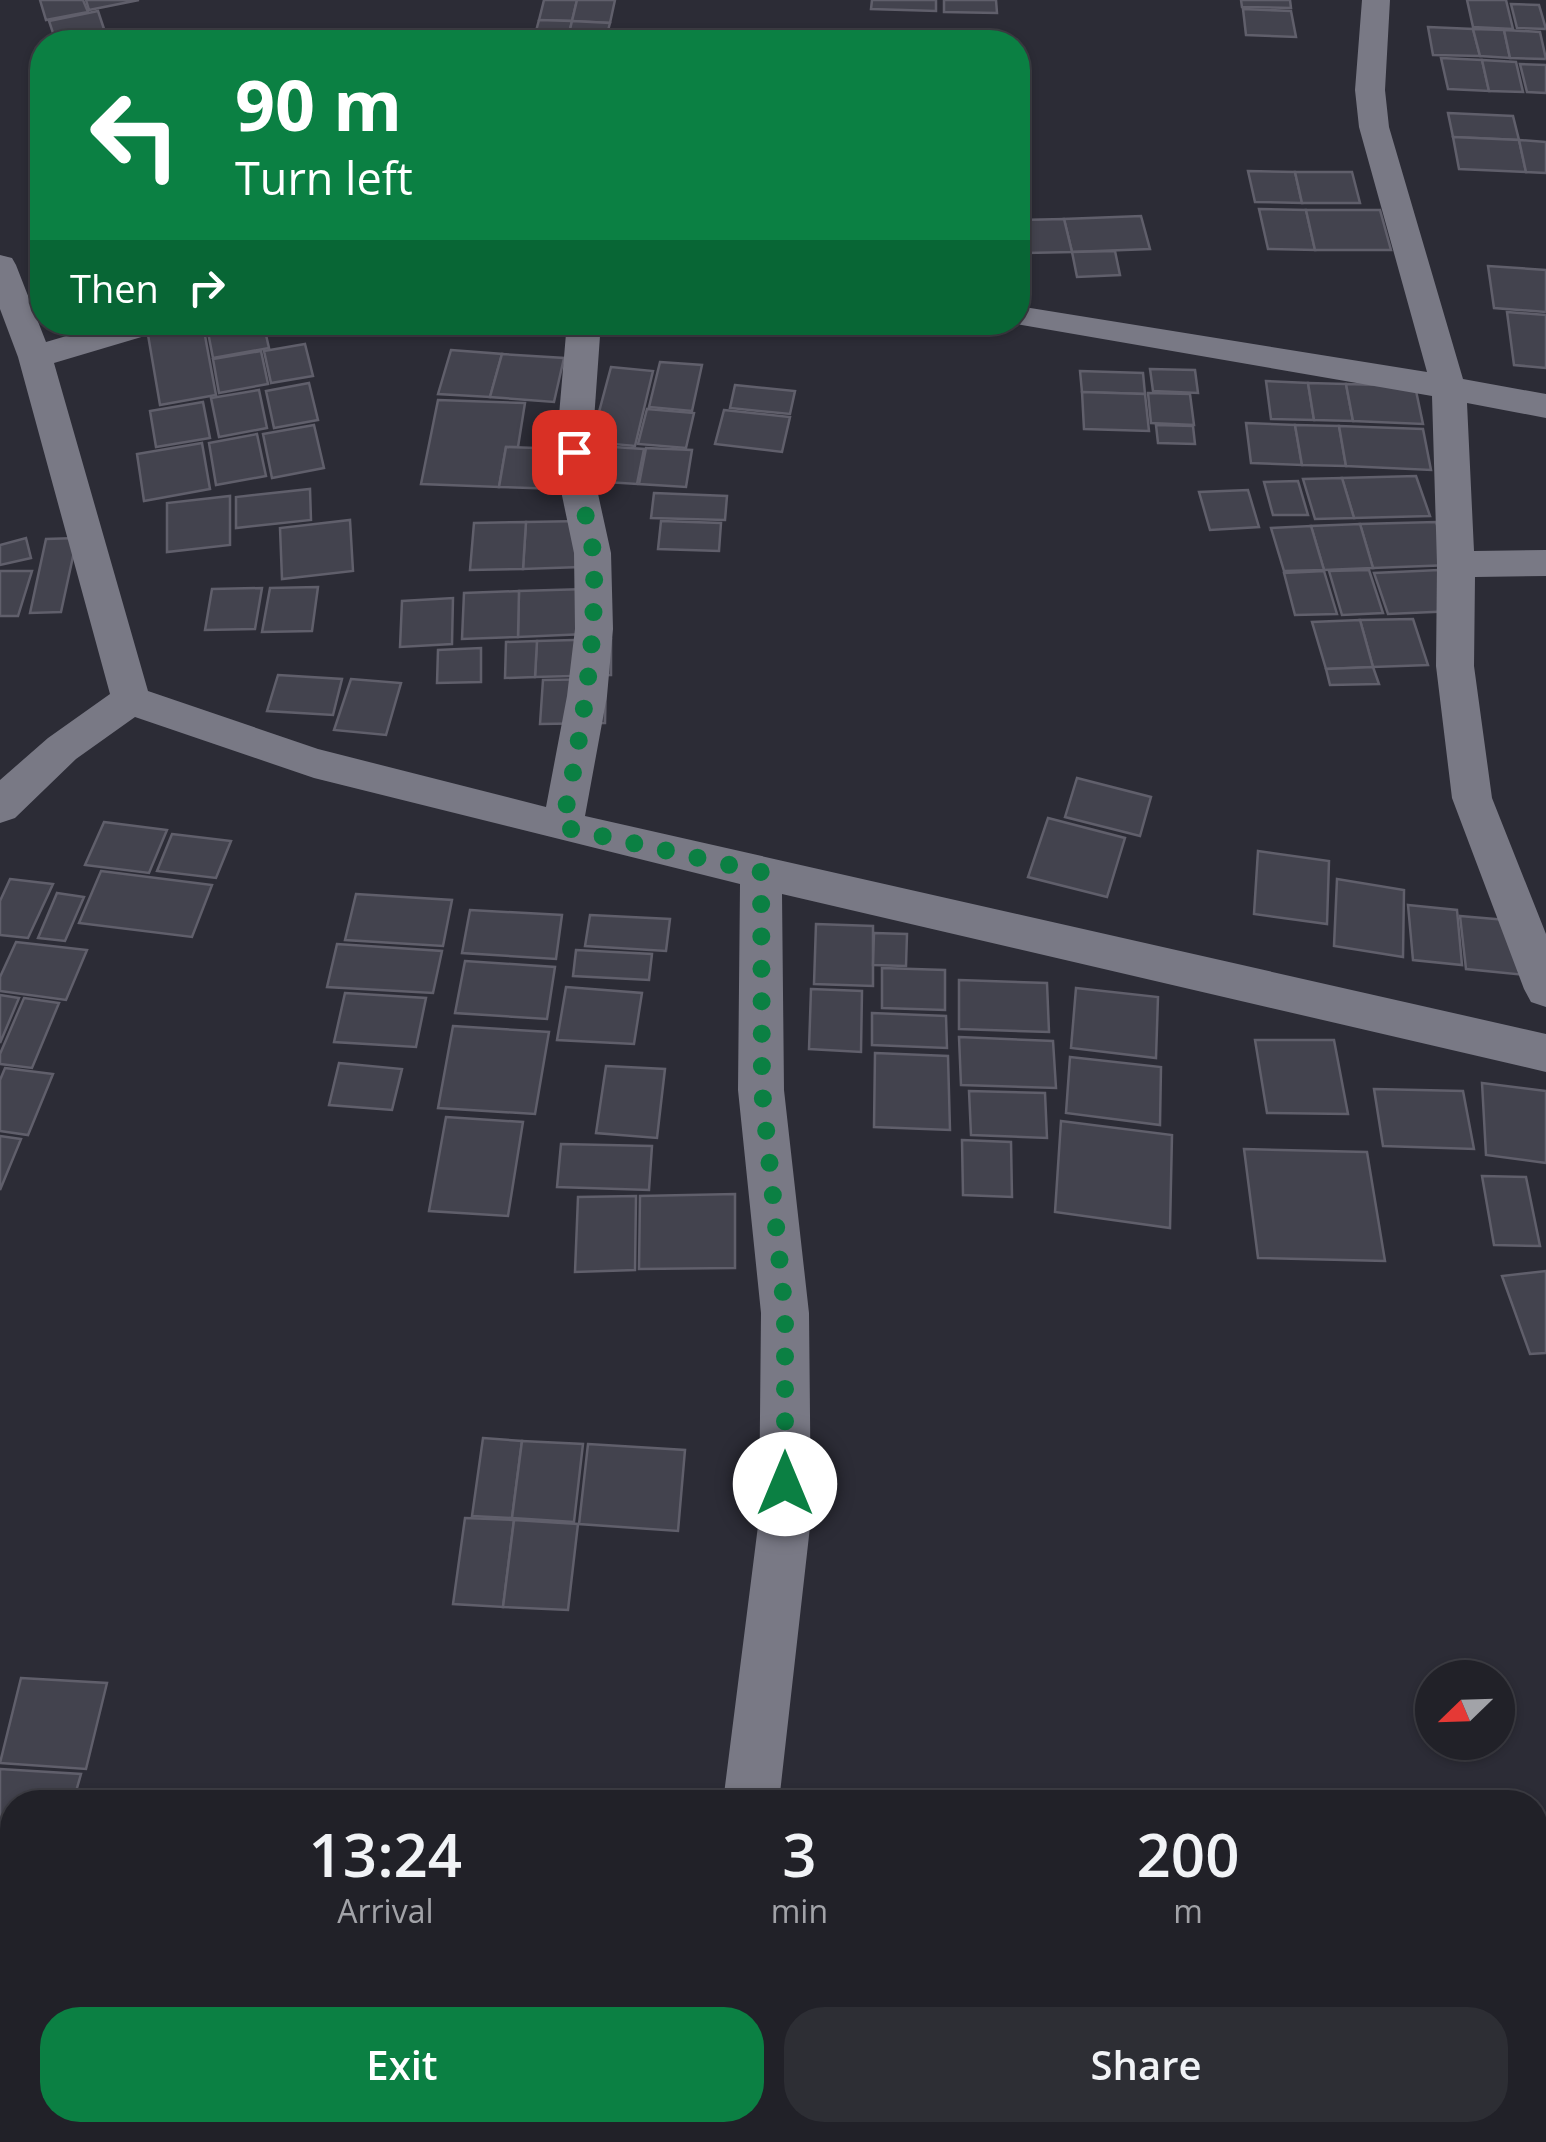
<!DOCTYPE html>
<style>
body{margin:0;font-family:"Open Sans",sans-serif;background:#2d2e34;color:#f1f3f6;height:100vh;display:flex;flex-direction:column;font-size:38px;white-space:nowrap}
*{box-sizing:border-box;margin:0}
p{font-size:32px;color:#a2a3a8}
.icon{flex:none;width:55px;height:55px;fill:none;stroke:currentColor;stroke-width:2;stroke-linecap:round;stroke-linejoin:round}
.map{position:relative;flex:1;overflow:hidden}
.sheet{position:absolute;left:0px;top:1790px;width:1548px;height:352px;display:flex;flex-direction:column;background:#212128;border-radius:40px 40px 0 0;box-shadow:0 2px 8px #0004,0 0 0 2px #3e3e45}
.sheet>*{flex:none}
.top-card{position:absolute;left:30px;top:30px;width:1000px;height:305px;border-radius:40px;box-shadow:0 2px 8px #0004,0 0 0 2px #3e3e45;background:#0b8043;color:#fff;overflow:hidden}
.needle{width:65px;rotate:247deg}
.buttons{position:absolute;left:1415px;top:1660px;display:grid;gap:20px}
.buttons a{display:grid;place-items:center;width:100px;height:100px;border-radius:50%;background:#212128;box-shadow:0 2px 8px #0004,0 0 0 2px #3e3e45;font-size:50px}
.pin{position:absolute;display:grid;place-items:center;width:85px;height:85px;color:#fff;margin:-42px;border-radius:20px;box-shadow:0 5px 15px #0006}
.me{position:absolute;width:110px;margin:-55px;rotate:0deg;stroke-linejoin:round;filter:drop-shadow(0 0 8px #0008)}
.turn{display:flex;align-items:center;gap:35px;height:210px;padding:0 40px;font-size:45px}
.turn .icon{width:130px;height:130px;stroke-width:2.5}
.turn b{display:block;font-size:70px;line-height:85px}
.then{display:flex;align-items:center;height:95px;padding:0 40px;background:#0003;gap:20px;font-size:38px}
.eta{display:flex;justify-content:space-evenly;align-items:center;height:170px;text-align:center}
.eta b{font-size:60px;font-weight:600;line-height:70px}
.primary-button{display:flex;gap:20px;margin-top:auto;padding:20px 40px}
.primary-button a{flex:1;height:115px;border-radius:40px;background:#0b8043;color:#fff;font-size:40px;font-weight:600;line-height:115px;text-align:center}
.primary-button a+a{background:#2d2e34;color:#f1f3f6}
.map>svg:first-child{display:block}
</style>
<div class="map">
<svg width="1546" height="2142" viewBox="0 0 1546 2142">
<rect width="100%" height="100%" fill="#2c2c36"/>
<g fill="#43434e" stroke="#605f6b" stroke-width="2.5">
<polygon points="40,0 83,0 88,12 46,20"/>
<polygon points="86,0 139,0 89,10"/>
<polygon points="544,0 577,0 572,21 539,20"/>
<polygon points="577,0 615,0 610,23 572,21"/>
<polygon points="872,0 936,0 936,11 871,9"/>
<polygon points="944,0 996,0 997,13 944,12"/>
<polygon points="1241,0 1290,0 1291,8 1242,7"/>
<polygon points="1467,0 1506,0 1513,29 1473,27"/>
<polygon points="1511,4 1539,5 1546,29 1517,28"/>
<polygon points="1243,9 1291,11 1296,37 1246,35"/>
<polygon points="98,11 107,38 56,42 49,21"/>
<polygon points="539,20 572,21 567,42 533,42"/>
<polygon points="572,21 610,23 605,42 567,42"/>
<polygon points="1428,27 1473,29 1480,56 1433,55"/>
<polygon points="1473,29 1504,30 1510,58 1480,56"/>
<polygon points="1504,30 1540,32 1546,59 1510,58"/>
<polygon points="1441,58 1482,60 1489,91 1448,89"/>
<polygon points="1482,60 1516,62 1523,92 1489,91"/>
<polygon points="1520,64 1546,65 1546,93 1527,92"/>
<polygon points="1448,113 1513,116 1519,140 1453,137"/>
<polygon points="1453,137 1519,140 1526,172 1459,169"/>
<polygon points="1519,140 1546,142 1546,173 1526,172"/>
<polygon points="1248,171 1295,172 1302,203 1255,202"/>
<polygon points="1295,172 1352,172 1360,203 1302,203"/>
<polygon points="1259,209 1306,210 1315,250 1268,249"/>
<polygon points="1306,210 1380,210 1391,250 1315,250"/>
<polygon points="1141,216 1150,249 1072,252 1064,219"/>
<polygon points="1064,219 1072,252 1026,253 1019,220"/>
<polygon points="1115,251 1120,275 1077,277 1072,252"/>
<polygon points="1488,266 1546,270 1546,312 1494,308"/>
<polygon points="1507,312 1546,315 1546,368 1514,365"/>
<polygon points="206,322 263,322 269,348 213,358"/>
<polygon points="203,325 216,395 160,405 148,335"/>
<polygon points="305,344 313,376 271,383 264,351"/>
<polygon points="451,350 502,354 490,397 438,394"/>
<polygon points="261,351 268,384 219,393 213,359"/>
<polygon points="502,354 564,358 554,402 490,397"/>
<polygon points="660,362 702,365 692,411 649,407"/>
<polygon points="611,367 653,371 635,446 591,442"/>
<polygon points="1150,369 1195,370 1198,393 1153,391"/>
<polygon points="1080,371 1143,373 1145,394 1082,392"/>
<polygon points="1266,381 1308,383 1314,420 1271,419"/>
<polygon points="309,383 318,420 274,428 266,391"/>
<polygon points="1308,383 1346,384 1353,421 1314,420"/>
<polygon points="1346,384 1415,386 1423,424 1353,421"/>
<polygon points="735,385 795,391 790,414 730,408"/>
<polygon points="259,390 267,428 219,437 211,398"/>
<polygon points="1082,392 1145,394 1149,431 1084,429"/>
<polygon points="1148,393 1190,394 1194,425 1151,423"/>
<polygon points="438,400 525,403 518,447 506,447 499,487 421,484"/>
<polygon points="203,402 210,438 156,447 150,411"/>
<polygon points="647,409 694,413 686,448 638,444"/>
<polygon points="724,410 790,417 782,452 715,444"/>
<polygon points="1246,423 1295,425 1302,465 1251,463"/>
<polygon points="314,425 324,468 272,478 263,434"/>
<polygon points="1156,425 1193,426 1195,444 1158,443"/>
<polygon points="1295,425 1339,426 1346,466 1302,465"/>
<polygon points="1339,426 1423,429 1431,470 1346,466"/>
<polygon points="257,434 266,476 216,485 209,443"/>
<polygon points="202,443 210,489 144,501 137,454"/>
<polygon points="598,446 644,449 637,484 591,481"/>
<polygon points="506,447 564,449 558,489 499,487"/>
<polygon points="646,448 692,450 686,487 639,484"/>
<polygon points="1416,476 1430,516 1354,518 1342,478"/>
<polygon points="1342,478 1354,518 1315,519 1303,479"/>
<polygon points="1298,481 1308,515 1273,515 1264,482"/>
<polygon points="310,489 311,520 236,528 236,497"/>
<polygon points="1248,490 1259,527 1210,530 1199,492"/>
<polygon points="654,493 727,496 725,520 651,518"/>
<polygon points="230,496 230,545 167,552 167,503"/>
<polygon points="350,520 353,571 282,579 280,528"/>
<polygon points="582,521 581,567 523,569 526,522"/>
<polygon points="661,521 721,523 719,551 658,549"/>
<polygon points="526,522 523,569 470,570 474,523"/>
<polygon points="1436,522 1451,565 1373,568 1360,524"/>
<polygon points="1360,524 1373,568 1324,570 1311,526"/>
<polygon points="1311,526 1324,570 1284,571 1271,528"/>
<polygon points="26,538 31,558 0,565 0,545"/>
<polygon points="77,538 61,612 30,613 46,539"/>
<polygon points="1369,570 1383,613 1342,615 1329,571"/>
<polygon points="1439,570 1454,611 1388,614 1374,573"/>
<polygon points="0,571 32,571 18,616 0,616"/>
<polygon points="1324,571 1337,614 1295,615 1284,573"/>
<polygon points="318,587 312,631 262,632 270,588"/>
<polygon points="262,588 255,629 205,630 212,589"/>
<polygon points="586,589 586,634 518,637 519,591"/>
<polygon points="519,591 518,637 462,639 464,593"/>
<polygon points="453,598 452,644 400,647 402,601"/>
<polygon points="1413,619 1428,665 1373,667 1360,620"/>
<polygon points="1360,620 1373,667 1326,669 1312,622"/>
<polygon points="611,639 611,675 535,677 537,641"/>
<polygon points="537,641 535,677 505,678 506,642"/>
<polygon points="481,648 481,682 437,683 438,650"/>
<polygon points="1373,667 1379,684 1330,685 1326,669"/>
<polygon points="278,675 342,679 333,715 267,711"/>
<polygon points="351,679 401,683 386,735 334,730"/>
<polygon points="606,679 605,723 540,724 543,680"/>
<polygon points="1077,778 1151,797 1140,836 1065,817"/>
<polygon points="1048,818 1125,838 1107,897 1028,877"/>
<polygon points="104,822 167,830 149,873 85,865"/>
<polygon points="172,834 231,841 216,878 157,871"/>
<polygon points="1258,851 1329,861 1327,924 1254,914"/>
<polygon points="101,871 212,885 192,937 79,923"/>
<polygon points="10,879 53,884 28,938 0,935 0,901"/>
<polygon points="1337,879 1404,890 1403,957 1334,946"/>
<polygon points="57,893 84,897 65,941 38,938"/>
<polygon points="356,894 452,900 443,946 345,940"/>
<polygon points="1408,905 1457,910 1462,965 1413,960"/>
<polygon points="470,910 562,915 556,959 462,953"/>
<polygon points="590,915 670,919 666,951 585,946"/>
<polygon points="1460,916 1518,921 1525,975 1466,969"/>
<polygon points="816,924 873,926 873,986 814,984"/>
<polygon points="874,933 907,934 906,966 873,965"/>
<polygon points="16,942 87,950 66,1000 0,991 0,977"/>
<polygon points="337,944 442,951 433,993 327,987"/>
<polygon points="576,950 652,954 649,980 573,976"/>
<polygon points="465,961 555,967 547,1019 455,1013"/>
<polygon points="882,968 945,970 945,1010 882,1008"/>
<polygon points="959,980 1047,983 1049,1032 959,1029"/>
<polygon points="566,987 642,993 634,1044 557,1040"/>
<polygon points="1076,988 1158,997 1156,1058 1071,1048"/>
<polygon points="811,989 862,991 861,1052 809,1049"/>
<polygon points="345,993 426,998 416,1047 334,1042"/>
<polygon points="0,995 19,998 0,1043"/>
<polygon points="24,998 59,1003 32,1068 0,1064 0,1054"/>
<polygon points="872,1013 946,1016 947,1048 872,1045"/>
<polygon points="453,1026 549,1032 535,1114 438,1108"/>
<polygon points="959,1037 1053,1041 1056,1088 961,1085"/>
<polygon points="1255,1040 1334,1040 1348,1114 1267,1113"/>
<polygon points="875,1053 948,1056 950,1130 874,1127"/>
<polygon points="1070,1057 1161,1067 1160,1125 1066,1113"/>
<polygon points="339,1063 402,1069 392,1110 329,1105"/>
<polygon points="606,1066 665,1069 657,1138 596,1133"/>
<polygon points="5,1068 53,1074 28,1135 0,1131 0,1080"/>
<polygon points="1482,1083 1546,1091 1546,1163 1486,1155"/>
<polygon points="1374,1089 1463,1091 1474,1149 1383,1146"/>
<polygon points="969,1091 1045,1093 1047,1138 971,1135"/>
<polygon points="446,1117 523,1122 508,1216 429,1211"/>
<polygon points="1061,1121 1172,1135 1170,1228 1055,1212"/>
<polygon points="0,1136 21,1139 0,1190"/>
<polygon points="962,1140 1011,1142 1012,1197 963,1195"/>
<polygon points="561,1144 652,1146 649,1190 557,1187"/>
<polygon points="1244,1149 1367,1152 1385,1261 1258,1258"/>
<polygon points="1482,1176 1526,1177 1540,1246 1494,1245"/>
<polygon points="735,1194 735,1268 639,1269 640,1196"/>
<polygon points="636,1196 635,1270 575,1272 578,1197"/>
<polygon points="1546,1271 1546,1353 1530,1354 1502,1276"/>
<polygon points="483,1438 522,1441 512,1518 472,1516"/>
<polygon points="522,1441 583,1444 574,1522 512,1518"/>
<polygon points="588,1444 685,1450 678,1531 579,1524"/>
<polygon points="465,1518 514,1520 503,1607 453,1604"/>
<polygon points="514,1520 578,1524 568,1610 503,1607"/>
<polygon points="21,1678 107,1683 86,1769 0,1763"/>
<polygon points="0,1769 81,1774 73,1802 12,1802 12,1839 0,1838"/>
<polygon points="0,1842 12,1843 12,1937 0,1936"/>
<polygon points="483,2130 483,2142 416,2142 416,2136"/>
<rect x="488" y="2130" width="110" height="12"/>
<polygon points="803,2130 906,2130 906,2142 802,2142"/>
<rect x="912" y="2130" width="57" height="12"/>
<polygon points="975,2130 1046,2130 1047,2142 975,2142"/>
<rect x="1051" y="2130" width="50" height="12"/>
</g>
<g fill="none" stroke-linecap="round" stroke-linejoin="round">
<g fill="#797985" fill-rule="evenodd">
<polygon points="1362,0 1390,0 1385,90 1389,127 1463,379 1546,394 1546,418 1467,403 1474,551 1546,550 1546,576 1475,577 1474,666 1492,798 1546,934 1546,1007 1531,1002 1524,989 1452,798 1436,666 1437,564 1432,396 1005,322 1018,322 1018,306 1427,372 1359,127 1355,90"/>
<polygon points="0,255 12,258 16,265 46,342 114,322 170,322 165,330 54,363 148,691 318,749 546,807 567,696 575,629 574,553 555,462 567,322 601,322 591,462 611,553 613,629 607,696 585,816 1546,1034 1546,1072 782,894 784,1090 809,1313 811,1518 779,1802 723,1802 759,1518 761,1313 738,1090 740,884 314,778 135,717 76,759 15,818 0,823 0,780 48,738 110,694 18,357 0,309"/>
<polygon points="651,2130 711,2130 709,2142 647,2142"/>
</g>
</g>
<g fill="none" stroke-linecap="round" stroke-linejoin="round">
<path stroke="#0b8043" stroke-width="18" stroke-dasharray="0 32.4" d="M574,452C575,491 593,527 594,566C596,654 580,741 562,827L761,872L762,1090L785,1313V1484"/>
</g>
</svg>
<div class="buttons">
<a><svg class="needle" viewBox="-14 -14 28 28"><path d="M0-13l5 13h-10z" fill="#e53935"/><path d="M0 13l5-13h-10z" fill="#a2a3a8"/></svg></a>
</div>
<div class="pin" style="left:574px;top:452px;background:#d93025"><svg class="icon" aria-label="arrive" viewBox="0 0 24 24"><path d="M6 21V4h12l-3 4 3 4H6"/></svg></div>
<svg class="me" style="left:785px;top:1484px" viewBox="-20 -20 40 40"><circle r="19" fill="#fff"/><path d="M0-13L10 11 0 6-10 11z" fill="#0b8043"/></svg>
<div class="top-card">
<div class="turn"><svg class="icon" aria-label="left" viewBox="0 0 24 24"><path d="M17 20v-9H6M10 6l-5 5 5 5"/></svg><div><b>90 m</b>Turn left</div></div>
<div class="then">Then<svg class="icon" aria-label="right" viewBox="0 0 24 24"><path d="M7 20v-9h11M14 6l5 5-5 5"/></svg></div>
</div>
<section class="sheet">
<div class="eta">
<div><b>13:24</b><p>Arrival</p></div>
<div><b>3</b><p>min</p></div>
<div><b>200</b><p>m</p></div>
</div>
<div class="primary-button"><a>Exit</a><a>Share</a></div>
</section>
</div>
